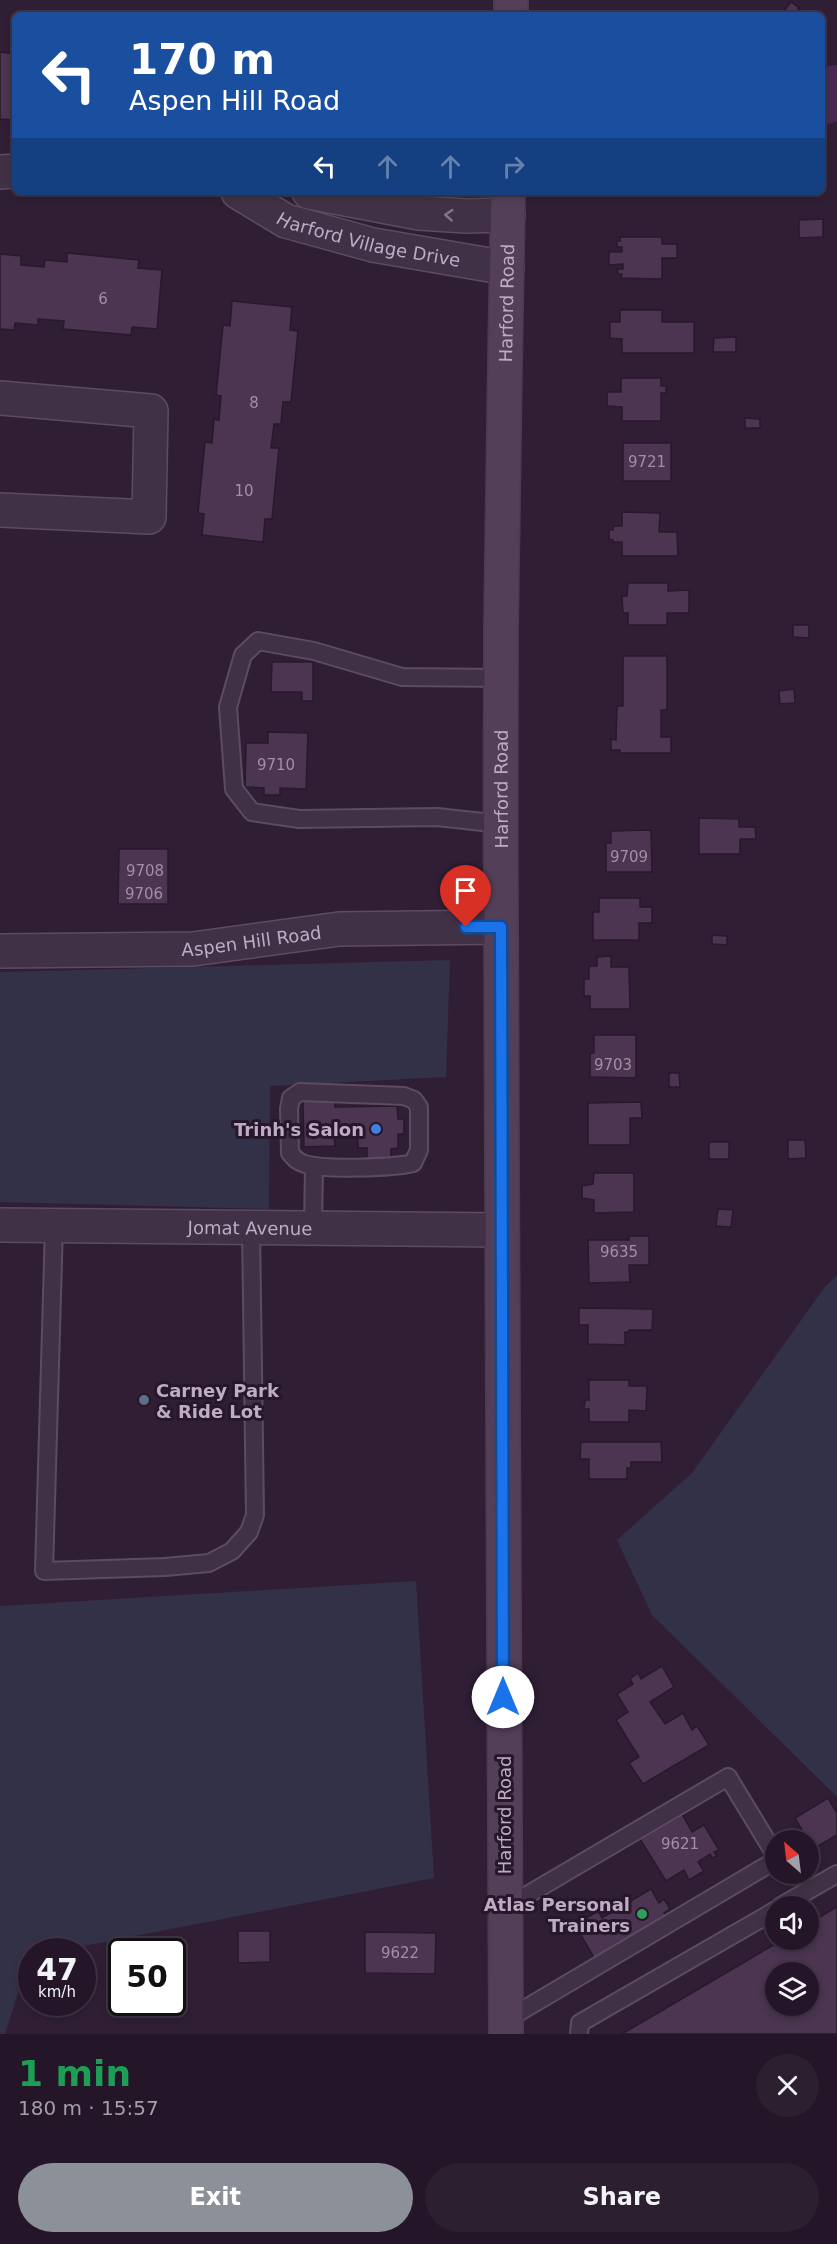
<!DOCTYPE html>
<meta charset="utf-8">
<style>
body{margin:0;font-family:"DejaVu Sans",sans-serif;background:#2c1f30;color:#f1f3f6;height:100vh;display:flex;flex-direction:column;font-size:22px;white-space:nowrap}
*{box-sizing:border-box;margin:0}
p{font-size:20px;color:#a39fa8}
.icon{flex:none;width:33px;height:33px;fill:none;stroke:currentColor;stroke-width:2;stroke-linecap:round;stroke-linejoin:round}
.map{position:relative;height:2034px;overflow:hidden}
.drawer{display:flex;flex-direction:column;background:#241628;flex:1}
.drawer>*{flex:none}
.guide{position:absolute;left:12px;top:12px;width:813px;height:183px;border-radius:9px;box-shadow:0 3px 9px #0003,0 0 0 2px #413545;background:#1a4fa0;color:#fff;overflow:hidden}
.needle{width:39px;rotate:332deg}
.tools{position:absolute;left:765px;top:1830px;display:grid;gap:12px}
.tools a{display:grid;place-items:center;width:54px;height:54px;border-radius:50%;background:#241628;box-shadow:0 3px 9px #0003,0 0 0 2px #413545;font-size:30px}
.speed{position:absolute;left:18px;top:1938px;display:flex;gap:12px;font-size:30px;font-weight:700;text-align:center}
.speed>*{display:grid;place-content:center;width:78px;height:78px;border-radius:50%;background:#241628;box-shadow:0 3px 9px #0003,0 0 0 2px #413545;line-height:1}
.speed small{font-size:15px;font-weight:400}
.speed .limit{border:3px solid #111;border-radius:9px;background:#fff;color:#111}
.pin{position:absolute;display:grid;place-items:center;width:51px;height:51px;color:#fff;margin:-62px -26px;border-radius:50% 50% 50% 0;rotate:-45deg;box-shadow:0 0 6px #0007}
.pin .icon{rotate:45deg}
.me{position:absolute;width:66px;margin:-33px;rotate:0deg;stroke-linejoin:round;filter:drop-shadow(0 0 4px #0008)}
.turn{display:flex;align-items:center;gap:21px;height:126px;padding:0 18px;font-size:27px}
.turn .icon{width:78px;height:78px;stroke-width:2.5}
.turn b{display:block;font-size:42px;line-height:51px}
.lanes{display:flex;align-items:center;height:57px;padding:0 18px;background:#0003;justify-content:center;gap:30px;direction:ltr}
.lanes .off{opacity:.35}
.round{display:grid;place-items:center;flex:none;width:63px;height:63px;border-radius:32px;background:#2c1f30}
.head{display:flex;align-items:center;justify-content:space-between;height:102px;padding:0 18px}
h1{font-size:36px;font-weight:800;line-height:45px;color:#1e9e55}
.action{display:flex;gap:12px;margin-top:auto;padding:12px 18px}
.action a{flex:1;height:69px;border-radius:36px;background:#8c9099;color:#fff;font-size:24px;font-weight:800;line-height:69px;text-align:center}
.action a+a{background:#2c1f30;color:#f1f3f6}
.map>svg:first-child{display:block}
</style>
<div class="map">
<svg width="837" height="2034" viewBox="0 0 837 2034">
<rect width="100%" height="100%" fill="#301e35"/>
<g fill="#323147">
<polygon points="450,960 446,1077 270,1086 269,1209 0,1202 0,972"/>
<polygon points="837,1275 837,1797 652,1615 617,1540 692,1473 824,1288"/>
<polygon points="416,1581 434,1878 58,1951 32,1952 31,1958 29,1958 5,2034 0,2034 0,1606"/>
</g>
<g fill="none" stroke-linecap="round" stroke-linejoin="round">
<polyline stroke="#492952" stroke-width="54" points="822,98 837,92"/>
</g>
<g fill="#4b3551" stroke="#28192c" stroke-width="1.5" fill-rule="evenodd">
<polygon points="791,2 799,8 794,15 786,15 783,12"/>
<polygon points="0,52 15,54 15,120 0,119"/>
<polygon points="823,219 823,237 799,238 799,220"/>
<polygon points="620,237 662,237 662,244 677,244 677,258 662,258 662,279 621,278 622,274 618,274 617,269 623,269 623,264 609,265 609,252 622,252 622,247 617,247 617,241 620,241"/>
<polygon points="67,253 139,260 138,268 162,270 157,329 132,327 131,335 63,329 64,321 38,319 38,325 15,323 14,330 0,329 0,254 21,256 21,265 44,267 45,260 67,262"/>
<polygon points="232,301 292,307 290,330 298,331 291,402 283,402 281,424 274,424 271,448 279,448 272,519 265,519 263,542 202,535 204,514 198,513 205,442 212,443 214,419 219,420 221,396 216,395 223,325 230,326"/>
<polygon points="620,310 662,310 662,322 694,322 694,353 622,353 622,339 610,338 610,322 620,322"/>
<polygon points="736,337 736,352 713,352 714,338"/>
<polygon points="621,378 661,378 661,386 666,386 666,393 661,393 661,421 622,421 622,407 607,406 607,392 621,392"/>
<polygon points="745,418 760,419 760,428 745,428"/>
<rect x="623" y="443" width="48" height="38"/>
<polygon points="622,512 660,513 659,532 677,532 678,556 622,556 622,542 613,542 613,540 609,539 609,530 613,530 613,526 622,526"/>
<polygon points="628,583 668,583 668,591 689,590 689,613 667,613 667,625 628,625 628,613 623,613 622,596 627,596"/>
<polygon points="793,625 809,625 809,638 793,637"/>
<polygon points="623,656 667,656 667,710 661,710 661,737 671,737 671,753 620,753 620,750 611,750 611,739 616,740 617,706 623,706"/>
<polygon points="272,662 313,662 313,701 302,701 302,692 271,692"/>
<polygon points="794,689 795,703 780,704 779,691"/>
<polygon points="268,732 308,733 306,789 280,788 280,795 264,795 264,788 245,787 246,743 268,743"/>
<polygon points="699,818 739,819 739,827 755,827 756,839 740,839 740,854 699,854"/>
<polygon points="651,830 652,872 606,872 606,843 611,843 611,831"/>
<polygon points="119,849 168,849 168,904 118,904"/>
<polygon points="599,898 640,898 640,907 652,907 652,923 639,923 639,940 593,940 593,912 599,912"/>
<polygon points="712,935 727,936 727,945 712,944"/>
<polygon points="611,956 611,967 629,967 630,1009 590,1009 590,996 584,996 584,979 589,979 589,966 597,966 597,957"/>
<polygon points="594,1035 636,1035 636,1078 590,1077 590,1053 594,1053"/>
<polygon points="669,1073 679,1073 680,1087 669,1087"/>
<polygon points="335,1100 335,1107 397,1106 398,1119 404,1119 404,1134 398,1134 398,1148 391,1149 391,1159 367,1160 367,1148 358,1148 358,1134 334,1134 335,1146 304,1147 303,1101"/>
<polygon points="641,1102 642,1118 630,1118 630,1145 588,1145 588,1103"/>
<polygon points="788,1140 805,1140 806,1158 788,1159"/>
<rect x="709" y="1142" width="20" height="17"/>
<polygon points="594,1173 634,1173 634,1212 594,1213 594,1200 582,1198 582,1186 593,1184"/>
<polygon points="718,1209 733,1210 731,1227 716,1226"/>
<polygon points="629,1236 649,1236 649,1265 629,1265 630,1282 589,1283 588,1240 629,1240"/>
<polygon points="579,1308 653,1309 652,1330 629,1330 629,1332 625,1332 625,1345 588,1344 588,1325 579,1325"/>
<polygon points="589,1380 629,1380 629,1386 647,1386 646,1411 629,1410 629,1422 589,1422 589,1409 584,1409 585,1400 589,1400"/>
<polygon points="581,1442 661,1442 662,1462 631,1462 631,1468 627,1468 627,1479 589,1479 589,1459 580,1459"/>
<polygon points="662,1666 674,1687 650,1702 665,1724 683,1713 692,1730 697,1726 709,1745 643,1784 629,1763 639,1757 616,1720 628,1712 617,1694 633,1684 630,1679 638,1673 641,1679"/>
<polygon points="828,1798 837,1813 837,1835 813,1849 795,1818"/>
<polygon points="682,1814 692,1832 704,1825 719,1850 714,1852 717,1856 712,1858 710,1854 698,1862 704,1871 689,1880 684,1870 666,1881 640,1839"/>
<polygon points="651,1889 659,1903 664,1899 670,1909 664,1913 668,1919 596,1961 575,1925 598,1911 602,1918"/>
<path d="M837,1907V2034H622L782,1940H808V1924ZM776,1972H808V2006H776Z"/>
<polygon points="238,1931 270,1931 270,1962 238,1963"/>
<polygon points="365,1932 436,1933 435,1974 365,1973"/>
</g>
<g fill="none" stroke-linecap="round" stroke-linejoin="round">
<defs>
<g id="lane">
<polyline points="501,824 437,817 299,819 252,812 234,789 228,707 243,655 258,641 314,651 402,677 501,678"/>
<path d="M300,1092L404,1096L414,1100L419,1107V1150L413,1163C393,1168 324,1170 305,1164C298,1162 295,1159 290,1153L289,1109L291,1098Z"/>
<polyline points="54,1226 44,1571 165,1567 209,1563 232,1551 249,1532 255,1515 251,1228"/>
<polyline points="313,1228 314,1166"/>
<polyline points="781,1906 837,1874"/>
<polyline points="505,1908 728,1777 776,1856"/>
<polyline points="506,2020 776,1860"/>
<polyline points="579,2034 580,2023 776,1910"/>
</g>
<g id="street">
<polyline points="0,172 15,171"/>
<path id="s1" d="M238,192L286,221L373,245L507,268"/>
<polyline points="309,192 419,213 466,216 508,215"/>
<polyline points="0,398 151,411 149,517 0,510"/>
<path id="s2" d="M0,951L193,949L339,929L501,927"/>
<path id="s3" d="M0,1225L501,1230"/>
</g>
<g id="secondary">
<polyline points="511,15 511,0"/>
<path id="s4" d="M506,2034C505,1565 499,1096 501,627C502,482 506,337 508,192"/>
</g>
</defs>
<use href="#lane" stroke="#5d4c61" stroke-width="20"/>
<use href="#street" stroke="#5d4c61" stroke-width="36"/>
<use href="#secondary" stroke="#4b3b4f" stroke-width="36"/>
<use href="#lane" stroke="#413146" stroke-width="16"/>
<use href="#street" stroke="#413146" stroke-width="33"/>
<use href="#secondary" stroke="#543f59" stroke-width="33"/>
</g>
<defs><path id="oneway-chevron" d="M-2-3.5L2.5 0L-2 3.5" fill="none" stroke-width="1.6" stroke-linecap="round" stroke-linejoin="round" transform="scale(1.5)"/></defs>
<use stroke="#86748b" href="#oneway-chevron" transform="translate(449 215) rotate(-176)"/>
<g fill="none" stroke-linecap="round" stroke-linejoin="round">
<defs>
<polyline id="route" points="466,927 501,927 503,1697"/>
</defs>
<use href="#route" stroke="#114b97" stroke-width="15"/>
<use href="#route" stroke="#1a73e8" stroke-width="10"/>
</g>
<circle fill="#3f7fe0" stroke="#26172a" stroke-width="2" cx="376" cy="1129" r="6"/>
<circle fill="#5c6f8a" stroke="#26172a" stroke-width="2" cx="144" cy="1400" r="6"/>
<circle fill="#2e9e5b" stroke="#26172a" stroke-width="2" cx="642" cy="1914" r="6"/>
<g text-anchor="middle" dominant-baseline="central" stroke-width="6" stroke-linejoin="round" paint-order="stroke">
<g font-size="15" fill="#a28ea6">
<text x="103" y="299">6</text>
<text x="254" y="403">8</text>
<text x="647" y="462">9721</text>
<text x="244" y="491">10</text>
<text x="276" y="765">9710</text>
<text x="629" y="857">9709</text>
<text x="145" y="871">9708</text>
<text x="144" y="894">9706</text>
<text x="613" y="1065">9703</text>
<text x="619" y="1252">9635</text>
<text x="680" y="1844">9621</text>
<text x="400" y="1953">9622</text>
</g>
<g font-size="18" fill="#bfabc3" stroke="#26172a">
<text stroke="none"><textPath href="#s1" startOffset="141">Harford Village Drive</textPath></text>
<text stroke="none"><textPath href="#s4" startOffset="1731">Harford Road</textPath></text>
<text stroke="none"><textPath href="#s4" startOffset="1245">Harford Road</textPath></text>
<text stroke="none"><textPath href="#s2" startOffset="252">Aspen Hill Road</textPath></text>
<text stroke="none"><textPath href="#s3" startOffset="250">Jomat Avenue</textPath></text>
<text transform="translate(504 1815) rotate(-90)">Harford Road</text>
</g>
<g font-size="18" font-weight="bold" fill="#bfabc3" stroke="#26172a" text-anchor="end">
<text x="364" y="1129">Trinh's Salon</text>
<text x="156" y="1390" text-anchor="start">Carney Park<tspan x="156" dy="21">&amp; Ride Lot</tspan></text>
<text x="630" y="1904">Atlas Personal<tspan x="630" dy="21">Trainers</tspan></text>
</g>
</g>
</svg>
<div class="tools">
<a><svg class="needle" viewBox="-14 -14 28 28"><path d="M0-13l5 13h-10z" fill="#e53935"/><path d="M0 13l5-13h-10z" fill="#a39fa8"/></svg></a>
<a><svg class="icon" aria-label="sound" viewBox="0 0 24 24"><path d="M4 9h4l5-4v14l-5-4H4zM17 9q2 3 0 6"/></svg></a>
<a><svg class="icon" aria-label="layers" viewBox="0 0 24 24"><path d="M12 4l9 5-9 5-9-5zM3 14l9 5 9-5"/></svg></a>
</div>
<div class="speed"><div>47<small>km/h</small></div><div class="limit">50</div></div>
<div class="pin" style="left:466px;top:927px;background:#d93025"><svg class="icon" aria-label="arrive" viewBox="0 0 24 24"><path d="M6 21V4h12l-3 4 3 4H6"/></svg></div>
<svg class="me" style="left:503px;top:1697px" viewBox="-20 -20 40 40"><circle r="19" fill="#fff"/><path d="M0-13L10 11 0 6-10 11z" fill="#1a73e8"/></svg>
<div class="guide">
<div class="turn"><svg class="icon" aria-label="left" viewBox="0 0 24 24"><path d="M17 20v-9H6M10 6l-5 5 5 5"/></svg><div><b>170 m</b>Aspen Hill Road</div></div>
<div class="lanes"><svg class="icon" aria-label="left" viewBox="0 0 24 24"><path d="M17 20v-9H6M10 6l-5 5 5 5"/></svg><svg class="icon off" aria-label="ahead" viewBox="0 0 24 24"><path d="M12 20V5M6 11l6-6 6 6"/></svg><svg class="icon off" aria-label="ahead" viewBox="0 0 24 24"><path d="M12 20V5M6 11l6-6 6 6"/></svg><svg class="icon off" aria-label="right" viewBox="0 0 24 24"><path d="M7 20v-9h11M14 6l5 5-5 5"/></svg></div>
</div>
</div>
<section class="drawer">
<div class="head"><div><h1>1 min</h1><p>180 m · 15:57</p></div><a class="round"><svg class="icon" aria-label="close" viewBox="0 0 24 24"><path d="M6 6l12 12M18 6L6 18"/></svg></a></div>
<div class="action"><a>Exit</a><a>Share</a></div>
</section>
